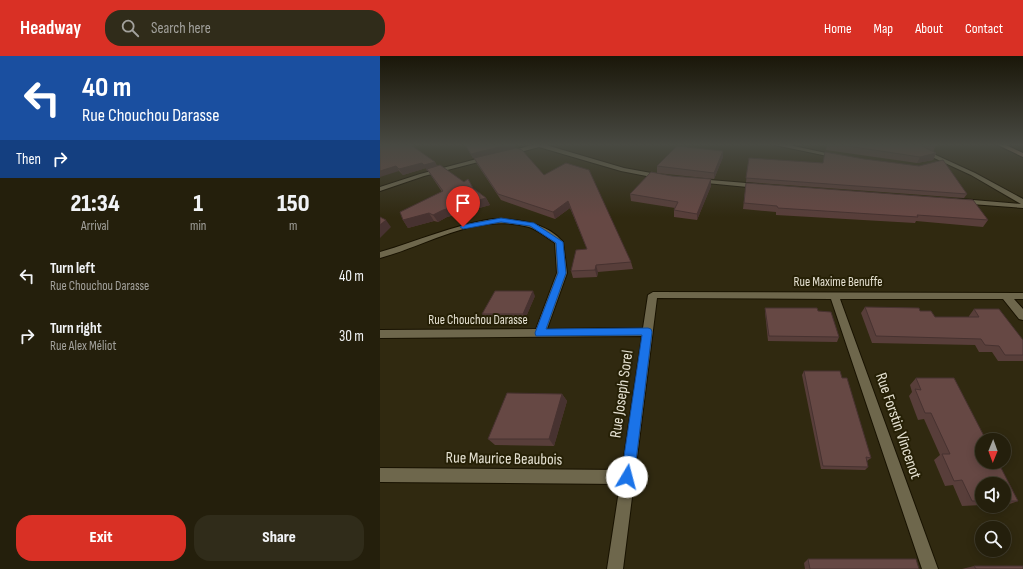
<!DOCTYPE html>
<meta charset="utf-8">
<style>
body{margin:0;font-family:"Sofia Sans Condensed",sans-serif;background:#302c1a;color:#f1f3f6;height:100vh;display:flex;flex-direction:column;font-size:15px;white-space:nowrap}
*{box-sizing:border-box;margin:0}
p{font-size:13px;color:#a3a29d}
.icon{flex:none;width:22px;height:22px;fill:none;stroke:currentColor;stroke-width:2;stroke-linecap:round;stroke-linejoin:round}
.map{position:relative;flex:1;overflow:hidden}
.panel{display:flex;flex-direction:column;background:#241f0c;width:380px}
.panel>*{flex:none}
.hud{background:#1a4fa0;color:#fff;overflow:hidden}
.needle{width:26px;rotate:181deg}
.buttons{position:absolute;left:595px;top:377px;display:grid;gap:8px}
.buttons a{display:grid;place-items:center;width:36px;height:36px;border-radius:50%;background:#241f0c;box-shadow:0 2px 10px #0003,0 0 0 1px #413d2d;font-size:20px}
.pin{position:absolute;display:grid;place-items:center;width:34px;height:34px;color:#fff;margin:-41px -17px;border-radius:50% 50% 50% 0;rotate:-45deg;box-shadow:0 0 4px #0007}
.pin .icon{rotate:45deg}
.me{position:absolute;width:44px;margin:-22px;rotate:8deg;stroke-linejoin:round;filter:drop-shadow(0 0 3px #0008)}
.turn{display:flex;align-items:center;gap:14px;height:84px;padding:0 16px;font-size:18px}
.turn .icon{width:52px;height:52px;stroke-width:2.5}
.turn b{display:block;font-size:28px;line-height:34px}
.then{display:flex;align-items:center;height:38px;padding:0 16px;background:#0003;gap:8px;font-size:15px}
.eta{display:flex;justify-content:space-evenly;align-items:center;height:68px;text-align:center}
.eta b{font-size:24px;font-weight:800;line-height:28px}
.action{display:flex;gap:8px;margin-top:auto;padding:8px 16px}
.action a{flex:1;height:46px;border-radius:16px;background:#d93025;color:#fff;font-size:16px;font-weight:800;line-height:46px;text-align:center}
.action a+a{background:#302c1a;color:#f1f3f6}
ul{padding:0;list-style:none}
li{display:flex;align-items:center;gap:12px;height:60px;padding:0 16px}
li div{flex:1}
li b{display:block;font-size:15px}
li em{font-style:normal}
header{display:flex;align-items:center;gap:24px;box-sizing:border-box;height:56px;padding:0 20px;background:#d93025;color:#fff}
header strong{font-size:19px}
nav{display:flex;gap:22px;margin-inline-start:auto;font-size:14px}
.search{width:280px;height:36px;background:#302c1a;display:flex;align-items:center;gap:10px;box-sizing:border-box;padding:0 14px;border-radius:16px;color:#a3a29d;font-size:15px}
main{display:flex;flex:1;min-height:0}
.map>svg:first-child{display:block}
</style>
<header>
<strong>Headway</strong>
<div class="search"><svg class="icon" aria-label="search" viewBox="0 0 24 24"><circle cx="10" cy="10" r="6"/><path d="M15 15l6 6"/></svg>Search here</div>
<nav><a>Home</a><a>Map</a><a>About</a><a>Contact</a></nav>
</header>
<main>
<section class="panel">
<div class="hud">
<div class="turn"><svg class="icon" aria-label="left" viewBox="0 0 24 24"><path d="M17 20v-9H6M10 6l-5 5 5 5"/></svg><div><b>40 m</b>Rue Chouchou Darasse</div></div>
<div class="then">Then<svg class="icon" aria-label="right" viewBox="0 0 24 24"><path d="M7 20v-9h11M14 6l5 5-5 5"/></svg></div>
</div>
<div class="eta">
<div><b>21:34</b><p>Arrival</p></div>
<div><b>1</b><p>min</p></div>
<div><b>150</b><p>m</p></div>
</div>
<ul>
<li><svg class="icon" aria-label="left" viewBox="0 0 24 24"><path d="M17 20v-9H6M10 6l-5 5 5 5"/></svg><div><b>Turn left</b><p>Rue Chouchou Darasse</p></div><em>40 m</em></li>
<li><svg class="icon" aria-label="right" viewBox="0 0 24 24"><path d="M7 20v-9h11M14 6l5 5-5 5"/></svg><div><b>Turn right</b><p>Rue Alex Méliot</p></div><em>30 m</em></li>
</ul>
<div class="action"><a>Exit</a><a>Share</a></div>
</section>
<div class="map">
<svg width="643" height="513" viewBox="0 0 643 513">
<rect width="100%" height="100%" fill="#302910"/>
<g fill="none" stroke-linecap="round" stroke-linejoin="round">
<defs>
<g id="minor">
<polygon points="151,89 166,89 244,112 282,119 285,121 282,123 241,115 159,91 129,99 126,97"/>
<polygon points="395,89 409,89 460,100 457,102"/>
<polygon points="526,89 534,89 595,117 643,143 643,152 578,147 578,143 581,143 641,148 591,119"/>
<polygon points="108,100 111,102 110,103 44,120 0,135 0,131 40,118"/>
<polygon points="318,123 378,128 381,130 378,132 316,126 316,124"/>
<path d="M113,163C137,163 166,166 183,186L187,217L167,273L263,272L268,239L273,236L643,237V243H634L643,253V264L639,263L623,243H460L558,513H542L451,243L277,242L243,513H227L240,428L0,426V412L242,414L262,280L0,282V274L156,273L177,217L175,187C167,181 158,174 149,171C97,156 48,189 0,202V196C38,185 73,169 113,163Z"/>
</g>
<polygon id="secondary" points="618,89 626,89 643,97 643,101"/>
</defs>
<use href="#minor" stroke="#181200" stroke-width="2"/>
<use href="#secondary" stroke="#181200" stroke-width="2"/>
<use href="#minor" fill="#6e674c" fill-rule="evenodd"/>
<use href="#secondary" fill="#947459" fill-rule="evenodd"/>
</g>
<g fill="#583e3a">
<polygon points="0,89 55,106 57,110 93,132 106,142 110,149 67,161 58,166 54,165 28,172 23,164 62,136 46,112 23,119 19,115"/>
<polygon points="85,89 135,89 135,92 164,119 251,206 253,213 218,216 217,221 193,222 191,215 207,193 190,152 175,163 121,144 97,108 94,102 93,102"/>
<polygon points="447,89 556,89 553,96 556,97 553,104 537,107 446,94"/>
<polygon points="343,101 334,123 277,117 277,110"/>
<polygon points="369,102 587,138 584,142 366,126"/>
<polygon points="292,120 331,123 331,130 317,164 294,161 294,154 295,152 251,145 250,138"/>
<polygon points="366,127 608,164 603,171 536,165 535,167 396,159 396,156 363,153"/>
<polygon points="155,240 145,263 105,262 102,258"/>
<polygon points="485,251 540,255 555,261 589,261 589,260 594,253 643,284 643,305 618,305 612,296 599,296 595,289 492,287 481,257"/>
<polygon points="385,252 438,255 459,281 457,286 388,285 385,256"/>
<polygon points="424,315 462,322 491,402 487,405 488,411 485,414 441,413 422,319"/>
<polygon points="536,322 638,445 627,449 624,449 624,428 602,428 602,449 582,450 573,429 565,430 554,404 560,399 544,363 538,364 529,340 532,336 530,329"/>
<polygon points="182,338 187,345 174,390 115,389 108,383"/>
<polygon points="428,503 539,513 425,513 424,507"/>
<polygon points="594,510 643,513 582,513"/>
</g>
<g fill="#473230">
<polygon points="127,89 135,89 135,92 93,102 91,98"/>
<polygon points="343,95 343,101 334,123 334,117"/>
<polygon points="556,97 553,104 537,107 540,101"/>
<polygon points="55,106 58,112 47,115 44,109"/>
<polygon points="42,107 46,112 23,119 19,113"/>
<polygon points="16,110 19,115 0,121 0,115"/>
<polygon points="331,123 331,130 317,164 317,158"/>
<polygon points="106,142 110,149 67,161 58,166 53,159 63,154"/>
<polygon points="188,145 190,152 175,163 173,156"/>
<polygon points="49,157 54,165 28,172 23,164"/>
<polygon points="6,164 11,171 0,182 0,169"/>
<polygon points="216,209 218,216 217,221 215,214"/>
<polygon points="153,235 155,240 145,263 143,258"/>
<polygon points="182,338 187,345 174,390 169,383"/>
</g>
<g fill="#664844" stroke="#473230">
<polygon points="0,89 31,89 55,106 44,109 42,107 19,113 16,110 0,115"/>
<polygon points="85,89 127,89 91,98"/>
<polygon points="461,89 540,89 556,97 540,101"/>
<polygon points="297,90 343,95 334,117 277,110"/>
<polygon points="136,92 142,94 164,119 186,107 209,114 251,206 216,209 215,214 191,215 196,194 207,193 188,145 173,156 118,138 94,102"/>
<polygon points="445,96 484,103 539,110 563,104 587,138 366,122 369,102 443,107"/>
<polygon points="60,109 84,126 88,123 93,132 106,142 63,154 53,159 49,157 23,164 20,156 63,135 47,113"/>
<polygon points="271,116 292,120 331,123 317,158 294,154 298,146 250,138"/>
<polygon points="366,127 593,144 608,164 537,159 538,161 398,152 397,150 364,147"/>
<polygon points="0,161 6,164 0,169"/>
<polygon points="115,235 153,235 143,258 102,258"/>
<polygon points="485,251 539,252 540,255 551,255 555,261 599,261 594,253 619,253 643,284 643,299 625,299 619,290 605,289 601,283 496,280"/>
<polygon points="385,252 437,252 438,255 451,256 459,281 389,280"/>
<polygon points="424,315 460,315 462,322 467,322 491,402 486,401 488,411 443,410"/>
<polygon points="536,322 574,322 606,384 602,384 602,406 618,406 638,445 624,445 624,428 602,428 602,445 592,445 582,424 574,425 562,398 570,398 551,357 545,357 535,333 541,334"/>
<polygon points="127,337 182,338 169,383 108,383"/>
<polygon points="428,503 536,503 539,513 430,513"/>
<polygon points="594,510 643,510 643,513 596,513"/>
</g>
<linearGradient id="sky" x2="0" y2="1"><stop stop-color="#1a1709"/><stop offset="0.55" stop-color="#484942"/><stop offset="1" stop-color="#484942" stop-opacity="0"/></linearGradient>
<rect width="643" height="161" fill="url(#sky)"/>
<polygon fill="#1a73e8" stroke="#114b97" points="121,162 154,167 183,186 186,217 166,273 268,272 271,273 272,276 254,421 252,426 247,428 243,426 241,421 262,279 156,280 155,277 178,217 176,187 150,170 121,166 83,173 80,171 83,169"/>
<g text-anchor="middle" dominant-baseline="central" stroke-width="4" stroke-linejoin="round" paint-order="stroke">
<g font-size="13" fill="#e5e1d2" stroke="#262006">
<text x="458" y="226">Rue Maxime Benuffe</text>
<text x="98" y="264">Rue Chouchou Darasse</text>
</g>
<g font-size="16" fill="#e5e1d2" stroke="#262006">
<text transform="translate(242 338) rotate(-82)">Rue Joseph Sorel</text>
<text transform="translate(518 370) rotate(71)">Rue Forstin Vincenot</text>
<text transform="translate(124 403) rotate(1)">Rue Maurice Beaubois</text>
</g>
</g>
</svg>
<div class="buttons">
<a><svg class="needle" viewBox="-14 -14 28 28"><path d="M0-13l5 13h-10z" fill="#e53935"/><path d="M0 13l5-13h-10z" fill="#a3a29d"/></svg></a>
<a><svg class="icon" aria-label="sound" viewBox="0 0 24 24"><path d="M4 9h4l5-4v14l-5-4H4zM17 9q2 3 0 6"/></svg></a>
<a><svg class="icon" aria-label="search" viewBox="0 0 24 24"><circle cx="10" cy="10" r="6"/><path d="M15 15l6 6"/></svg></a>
</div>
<div class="pin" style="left:83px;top:171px;background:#d93025"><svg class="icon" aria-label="arrive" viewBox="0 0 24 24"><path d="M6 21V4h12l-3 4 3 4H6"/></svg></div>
<svg class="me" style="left:247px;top:421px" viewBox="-20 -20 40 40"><circle r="19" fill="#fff"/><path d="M0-13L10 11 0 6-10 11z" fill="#1a73e8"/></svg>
</div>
</main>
